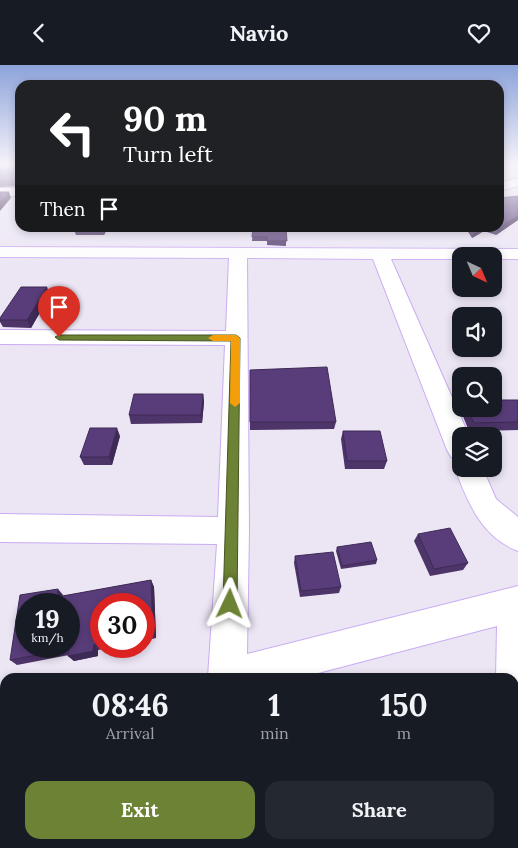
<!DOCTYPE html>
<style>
body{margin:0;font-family:Lora,serif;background:#242831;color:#f1f3f6;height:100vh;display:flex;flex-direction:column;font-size:19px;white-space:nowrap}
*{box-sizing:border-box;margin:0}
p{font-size:16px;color:#9ea1a6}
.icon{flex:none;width:28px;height:28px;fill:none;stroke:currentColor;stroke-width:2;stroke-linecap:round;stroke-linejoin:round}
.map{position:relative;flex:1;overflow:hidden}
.drawer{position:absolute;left:0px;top:608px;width:519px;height:176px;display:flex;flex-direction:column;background:#171b24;border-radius:15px 15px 0 0;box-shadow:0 2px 8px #0003}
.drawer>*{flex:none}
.top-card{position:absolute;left:15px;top:15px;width:489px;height:152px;border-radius:15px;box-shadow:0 2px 8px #0003;background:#202124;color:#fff;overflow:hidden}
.needle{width:32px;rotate:136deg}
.controls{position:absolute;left:452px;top:182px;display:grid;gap:10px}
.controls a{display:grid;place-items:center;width:50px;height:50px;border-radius:10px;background:#171b24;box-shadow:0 2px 8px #0003;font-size:25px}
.speed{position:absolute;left:15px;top:528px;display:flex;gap:10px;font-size:25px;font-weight:700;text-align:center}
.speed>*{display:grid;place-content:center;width:65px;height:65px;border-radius:50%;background:#171b24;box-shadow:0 2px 8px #0003;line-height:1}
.speed small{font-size:12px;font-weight:400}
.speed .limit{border:8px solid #d22;background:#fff;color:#111}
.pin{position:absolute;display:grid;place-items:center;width:42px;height:42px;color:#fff;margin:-51px -21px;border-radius:50% 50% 50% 0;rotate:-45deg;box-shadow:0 0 5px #0007}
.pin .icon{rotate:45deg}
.me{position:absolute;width:55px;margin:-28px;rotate:2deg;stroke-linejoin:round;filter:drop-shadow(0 0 4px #0008)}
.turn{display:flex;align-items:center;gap:18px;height:105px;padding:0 25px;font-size:22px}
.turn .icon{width:65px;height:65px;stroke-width:2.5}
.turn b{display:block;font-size:35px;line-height:42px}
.then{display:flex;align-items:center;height:48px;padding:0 25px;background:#0003;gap:10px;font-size:19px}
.eta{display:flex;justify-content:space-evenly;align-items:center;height:85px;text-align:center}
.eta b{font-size:30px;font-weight:700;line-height:35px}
.cta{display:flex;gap:10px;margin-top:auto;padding:10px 25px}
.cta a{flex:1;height:58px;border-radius:15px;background:#6c8234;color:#fff;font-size:20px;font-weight:700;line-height:58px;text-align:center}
.cta a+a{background:#242831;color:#f1f3f6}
header{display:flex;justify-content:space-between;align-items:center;height:65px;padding:0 25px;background:#171b24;font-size:22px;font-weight:700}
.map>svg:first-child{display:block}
</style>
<header><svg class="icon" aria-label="back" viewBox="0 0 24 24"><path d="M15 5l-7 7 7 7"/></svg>Navio<svg class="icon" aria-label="heart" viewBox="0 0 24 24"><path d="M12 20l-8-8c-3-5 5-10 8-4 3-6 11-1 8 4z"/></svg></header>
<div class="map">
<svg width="518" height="783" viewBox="0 0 518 783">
<rect width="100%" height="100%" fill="#ebe5f4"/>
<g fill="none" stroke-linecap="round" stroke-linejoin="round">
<defs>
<g id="minor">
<polygon points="518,113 518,121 499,126 499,118"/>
<rect x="0" y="123" width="20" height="8"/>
<polygon points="0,182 518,184 518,194 494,194 494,191 461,191 461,194 391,194 469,371 461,371 461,395 451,392 447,385 373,194 247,193 249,466 247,589 518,521 518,783 492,783 492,779 514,779 514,612 496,612 497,561 303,612 208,612 217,479 0,477 0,449 218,452 225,280 0,279 0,265 226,266 229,193 0,192"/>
<path d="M461,395V404H483L496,434L518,452V486C481,472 468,437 455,404Z"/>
<polygon points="5,650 5,692 0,693 0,651"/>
<polygon points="149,779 195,779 194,783 148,783"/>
</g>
</defs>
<use href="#minor" stroke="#caacf2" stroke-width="2"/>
<use href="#minor" fill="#fff" fill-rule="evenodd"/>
</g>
<g fill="#4d3469">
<polygon points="0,99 20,99 20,121 0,122"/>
<polygon points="518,131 518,155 496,170 484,166 472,173 465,162 499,162"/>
<polygon points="73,162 108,162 104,170 76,170"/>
<polygon points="253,162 286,162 286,181 267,180 267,176 252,176"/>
<polygon points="50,230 31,263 3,262 0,257 0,253"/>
<polygon points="250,305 336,357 334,364 250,365"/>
<polygon points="203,329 204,337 202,358 131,359 129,350"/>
<polygon points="518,335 518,365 469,366 460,344 461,341 461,344 494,344"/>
<polygon points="343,366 387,396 384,404 345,404 341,374"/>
<polygon points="120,371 112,400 84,400 80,392"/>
<polygon points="418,469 468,498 463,505 430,511 414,476"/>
<polygon points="337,482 377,495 376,499 341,504 336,486"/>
<polygon points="295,491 341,522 339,528 300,532 294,498"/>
<polygon points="151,515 154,522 156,573 144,576 144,539 101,539 101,581 117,581 98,585 98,591 74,596 68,591 69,590 17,600 10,595 63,530 63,531"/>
<polygon points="355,779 399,779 409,783 355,783"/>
</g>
<g fill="#3e2b55">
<polygon points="9,127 11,133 0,146 0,137"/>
<polygon points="518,151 518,155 496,170 498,163"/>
<polygon points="103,162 108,162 104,170 102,163"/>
<polygon points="481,162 485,162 484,166 472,173 475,166"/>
<polygon points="47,222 50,230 31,263 27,255"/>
<polygon points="203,329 204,337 202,358 201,350"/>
<polygon points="117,363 120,371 112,400 109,392"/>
<polygon points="151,515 154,522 156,573 153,568"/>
<polygon points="58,524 63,530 62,538 57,532"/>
<polygon points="94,580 98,585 98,591 74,596 68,591"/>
<polygon points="0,715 5,717 5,720 0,718"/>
<polygon points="6,779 14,779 12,783 3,783"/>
</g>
<g fill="#593d7a" stroke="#3e2b55" fill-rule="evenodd">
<polygon points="0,99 20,99 20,114 18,116 0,116 0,108 2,105 0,105"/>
<polygon points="0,127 9,127 0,137"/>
<polygon points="518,131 518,151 498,163 496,162 499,162 499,133"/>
<polygon points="74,162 103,162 102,163"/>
<polygon points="253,162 286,162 287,176 267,176 267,172 252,172"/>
<polygon points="472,162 481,162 475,166"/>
<polygon points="21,222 47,222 27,255 0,255 0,253"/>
<polygon points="327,302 336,357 250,357 250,305"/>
<polygon points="134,329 203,329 201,350 129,350"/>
<polygon points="494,335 518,335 518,357 474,358 467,344 494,344"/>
<polygon points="90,363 117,363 109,392 80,392"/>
<polygon points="343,366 380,366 387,396 347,396"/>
<polygon points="450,463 468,498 434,504 418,469"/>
<polygon points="371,477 377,495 342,501 337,482"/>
<polygon points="333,487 341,522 301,526 295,491"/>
<path d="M151,515L153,568L144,570V539H101V578L94,580L93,586L68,591L69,584L10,595L20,530L58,524L57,532ZM26,539H69V581H26Z"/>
<polygon points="0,718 5,720 6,779 3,783 0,783"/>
<polygon points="248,779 336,779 345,783 246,783"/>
<polygon points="359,779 399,779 409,783 358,783"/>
</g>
<linearGradient id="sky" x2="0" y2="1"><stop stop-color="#8ca3da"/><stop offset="0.48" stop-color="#f6f3fa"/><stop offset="1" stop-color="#f6f3fa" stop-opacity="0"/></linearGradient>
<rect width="518" height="208" fill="url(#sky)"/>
<polygon fill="#6c8234" stroke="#465422" points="236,270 240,273 237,539 235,544 230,546 225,544 223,539 231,276 59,275 55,272 59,270"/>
<polygon fill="#f59e0b" points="236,270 240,273 240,338 235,342 230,338 231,276 213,276 208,273 213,270"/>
</svg>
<div class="controls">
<a><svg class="needle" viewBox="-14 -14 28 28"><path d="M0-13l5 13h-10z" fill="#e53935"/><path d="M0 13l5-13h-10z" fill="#9ea1a6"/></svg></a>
<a><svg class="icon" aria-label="sound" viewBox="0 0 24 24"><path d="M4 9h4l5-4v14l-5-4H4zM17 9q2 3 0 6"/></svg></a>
<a><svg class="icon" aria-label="search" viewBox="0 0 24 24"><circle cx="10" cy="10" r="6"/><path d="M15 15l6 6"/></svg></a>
<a><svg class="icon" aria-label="layers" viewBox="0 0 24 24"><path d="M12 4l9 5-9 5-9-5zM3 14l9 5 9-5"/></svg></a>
</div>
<div class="speed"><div>19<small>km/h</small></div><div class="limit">30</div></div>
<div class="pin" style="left:59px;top:272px;background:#d93025"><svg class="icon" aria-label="arrive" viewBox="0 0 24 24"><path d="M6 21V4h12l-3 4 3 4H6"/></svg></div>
<svg class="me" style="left:230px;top:539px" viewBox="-20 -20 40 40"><path d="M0-17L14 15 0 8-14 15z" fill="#6c8234" stroke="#fff" stroke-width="4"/></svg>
<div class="top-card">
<div class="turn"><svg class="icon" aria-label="left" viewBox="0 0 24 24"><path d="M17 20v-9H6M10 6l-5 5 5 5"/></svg><div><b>90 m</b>Turn left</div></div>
<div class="then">Then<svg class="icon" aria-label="arrive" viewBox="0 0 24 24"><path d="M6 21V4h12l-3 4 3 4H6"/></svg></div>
</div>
<section class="drawer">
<div class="eta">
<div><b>08:46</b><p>Arrival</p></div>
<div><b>1</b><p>min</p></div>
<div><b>150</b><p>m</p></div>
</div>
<div class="cta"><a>Exit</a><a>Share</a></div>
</section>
</div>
